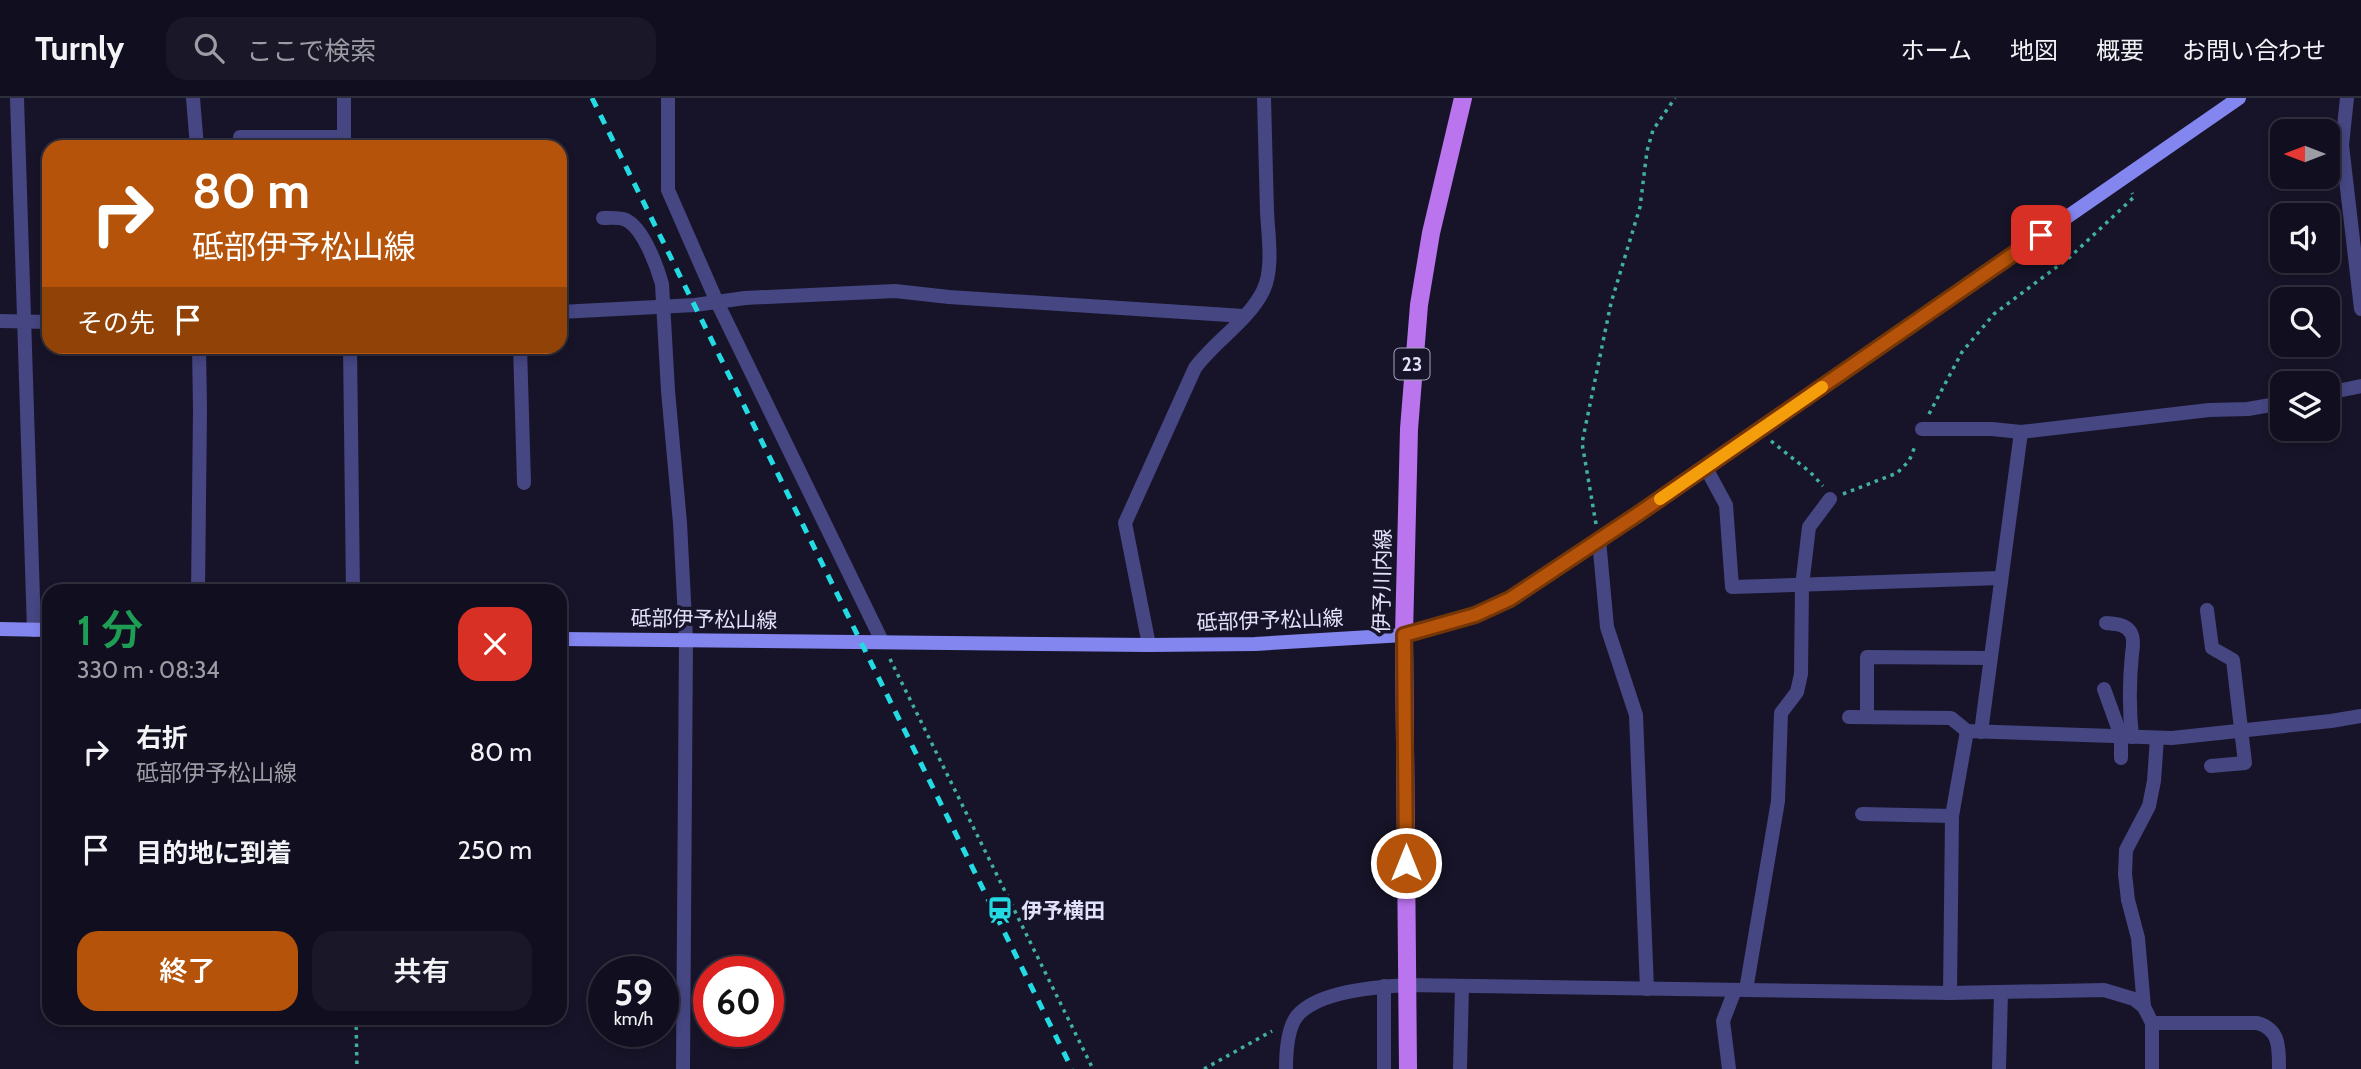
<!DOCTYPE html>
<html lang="ja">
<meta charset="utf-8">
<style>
body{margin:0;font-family:Cabin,"Noto Sans JP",sans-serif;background:#1a1828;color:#f1f3f6;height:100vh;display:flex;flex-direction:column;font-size:26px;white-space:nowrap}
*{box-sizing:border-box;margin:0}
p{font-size:23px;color:#9c9ca4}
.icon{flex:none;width:38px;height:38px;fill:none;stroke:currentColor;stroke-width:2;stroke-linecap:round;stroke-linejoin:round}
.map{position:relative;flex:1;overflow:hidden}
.panel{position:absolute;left:42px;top:486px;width:525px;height:441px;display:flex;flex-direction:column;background:#110f1f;border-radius:21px;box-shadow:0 4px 10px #0003,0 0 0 2px #302f3d}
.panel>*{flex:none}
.guide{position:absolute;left:42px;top:42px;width:525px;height:214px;border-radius:21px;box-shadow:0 4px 10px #0003,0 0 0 2px #302f3d;background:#b45309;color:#fff;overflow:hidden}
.needle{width:46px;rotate:270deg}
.fabs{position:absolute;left:2270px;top:21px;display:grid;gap:14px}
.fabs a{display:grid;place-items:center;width:70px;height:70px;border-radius:14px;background:#110f1f;box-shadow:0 4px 10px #0003,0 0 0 2px #302f3d;font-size:35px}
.speed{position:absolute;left:588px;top:858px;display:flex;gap:14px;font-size:35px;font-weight:700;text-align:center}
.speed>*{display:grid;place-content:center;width:91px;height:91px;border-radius:50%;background:#110f1f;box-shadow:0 4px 10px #0003,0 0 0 2px #302f3d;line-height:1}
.speed small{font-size:18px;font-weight:400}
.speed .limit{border:10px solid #d22;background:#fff;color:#111}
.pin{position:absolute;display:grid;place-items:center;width:60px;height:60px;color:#fff;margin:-30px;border-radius:14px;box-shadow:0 4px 10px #0006}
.me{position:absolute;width:77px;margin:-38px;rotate:0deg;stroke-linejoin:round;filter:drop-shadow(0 0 5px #0008)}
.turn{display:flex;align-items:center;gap:24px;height:147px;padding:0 35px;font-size:32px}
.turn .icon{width:91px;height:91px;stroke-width:2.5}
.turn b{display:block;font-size:49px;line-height:60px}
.then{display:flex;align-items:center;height:66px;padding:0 35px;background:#0003;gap:14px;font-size:26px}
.round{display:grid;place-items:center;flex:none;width:74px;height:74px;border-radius:21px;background:#1a1828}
.overview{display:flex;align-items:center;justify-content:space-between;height:119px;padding:0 35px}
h1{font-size:42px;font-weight:600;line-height:52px;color:#1e9e55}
.cta{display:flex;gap:14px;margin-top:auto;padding:14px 35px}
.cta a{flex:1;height:80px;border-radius:21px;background:#b45309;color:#fff;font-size:28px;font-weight:600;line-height:80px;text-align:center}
.cta a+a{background:#1a1828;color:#f1f3f6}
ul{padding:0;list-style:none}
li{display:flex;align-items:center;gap:21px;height:98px;padding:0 35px}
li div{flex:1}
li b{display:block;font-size:26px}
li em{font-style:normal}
header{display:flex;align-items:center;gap:42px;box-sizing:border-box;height:98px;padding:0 35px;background:#110f1f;border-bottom:2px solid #302f3d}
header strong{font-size:33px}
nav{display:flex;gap:38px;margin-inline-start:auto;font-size:24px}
.search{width:490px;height:63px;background:#1a1828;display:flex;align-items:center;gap:18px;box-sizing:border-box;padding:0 24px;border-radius:21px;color:#9c9ca4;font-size:26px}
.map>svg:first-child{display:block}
</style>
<header>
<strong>Turnly</strong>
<div class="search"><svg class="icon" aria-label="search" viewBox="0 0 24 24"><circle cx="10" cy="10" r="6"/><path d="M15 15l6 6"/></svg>ここで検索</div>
<nav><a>ホーム</a><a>地図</a><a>概要</a><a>お問い合わせ</a></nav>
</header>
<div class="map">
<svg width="2361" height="971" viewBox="0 0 2361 971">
<rect width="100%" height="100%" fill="#171429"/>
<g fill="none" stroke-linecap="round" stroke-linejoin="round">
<g stroke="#41afa2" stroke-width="3.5" stroke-dasharray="3.5 5" stroke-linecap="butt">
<polyline points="1929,316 1962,254 1994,216 2070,159 2134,99 2132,95"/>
<polyline points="1771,343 1810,374 1823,388"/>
<polyline points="1843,396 1897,375 1909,363 1916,346"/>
<polyline points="1596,426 1582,345 1611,205 1640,109 1647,53 1653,32 1675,0"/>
<polyline points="49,547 49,562"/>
<polyline points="890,561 1093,971"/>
<polyline points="356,920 357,971"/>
<polyline points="1204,971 1272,933"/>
</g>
<g stroke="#454682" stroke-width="14">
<polyline points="17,0 34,532"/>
<polyline points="193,0 197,49"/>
<polyline points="668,0 668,92 717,204 882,543"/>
<polyline points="2347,0 2342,47 2361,211"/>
<polyline points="240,39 344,39"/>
<polyline points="344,48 344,0"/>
<path d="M603,120C610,120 620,119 626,122C643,130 657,168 662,186L668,293L680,425L686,541L683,971"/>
<polyline points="560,214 695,207 745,200 895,193 949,199 1244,218"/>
<polyline points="0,223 49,224"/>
<polyline points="350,248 353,494"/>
<polyline points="520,248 524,385"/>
<polyline points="2328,295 2361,288"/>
<polyline points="1922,331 1992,331 2021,334"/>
<polyline points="1706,370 1726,407 1732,489 2000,480"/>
<polyline points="1599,442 1607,529 1636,617 1647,891"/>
<polyline points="198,494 200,311 199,248"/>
<polyline points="2207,512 2212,550 2233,562 2245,665 2211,668"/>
<path d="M2106,525C2115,526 2126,526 2131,535C2134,540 2133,550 2132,556C2129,585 2129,610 2132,639"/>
<path d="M1149,547L1125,425L1195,270C1215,243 1248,223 1263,193C1274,171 1268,137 1267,113C1266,75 1265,38 1264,0"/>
<polyline points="2104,591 2121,638 2121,660"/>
<polyline points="1849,619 1951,620 1967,633"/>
<polyline points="1867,619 1867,559 1990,560"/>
<polyline points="1981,634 2021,334 2209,312 2248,311 2282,305"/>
<polyline points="1862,716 1952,718"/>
<polyline points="1746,892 1778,703 1781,615 1797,594 1801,576 1802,488 1809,429 1830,401"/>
<polyline points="1950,895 1952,718 1967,633 2172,640 2331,623 2361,618"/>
<polyline points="2144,909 2138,840 2128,802 2125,776 2126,752 2149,708 2154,683 2157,640"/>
<path d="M2152,925H2257C2280,931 2279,950 2279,971"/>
<path d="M1286,971C1286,955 1287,931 1297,918C1318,893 1376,889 1406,887L1950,895L2104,892L2134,901L2144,909L2152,925V971"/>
<polyline points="1384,971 1384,888"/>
<polyline points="1460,971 1462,888"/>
<polyline points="1729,971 1723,923 1735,892"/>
<polyline points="1999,971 2001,894"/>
</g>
<g stroke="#8386ef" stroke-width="14">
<polyline points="0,531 49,532"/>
<polyline points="560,541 1149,547 1255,546 1404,537 1475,517 1510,501 1638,416 2239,0"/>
</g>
<polyline stroke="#ba75ee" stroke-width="18" points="1408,971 1404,537 1409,331 1419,207 1431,135 1463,0"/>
<polyline stroke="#24dbe3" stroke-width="5" stroke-dasharray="10 9" stroke-linecap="butt" points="592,0 1072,971"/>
</g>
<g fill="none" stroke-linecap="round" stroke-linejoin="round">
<defs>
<polyline id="route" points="1406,765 1404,537 1475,517 1510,501 1638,416 2041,137"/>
</defs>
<use href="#route" stroke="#753606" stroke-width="18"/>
<use href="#route" stroke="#b45309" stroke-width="12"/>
<polyline stroke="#f59e0b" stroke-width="12" points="1660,401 1822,289"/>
</g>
<defs>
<symbol id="station-bare" viewBox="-9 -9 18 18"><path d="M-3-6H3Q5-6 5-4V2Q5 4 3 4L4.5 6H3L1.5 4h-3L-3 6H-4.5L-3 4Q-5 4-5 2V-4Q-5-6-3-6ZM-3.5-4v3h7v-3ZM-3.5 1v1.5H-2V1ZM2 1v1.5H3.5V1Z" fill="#24dbe3" stroke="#171429" stroke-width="2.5" paint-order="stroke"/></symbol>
</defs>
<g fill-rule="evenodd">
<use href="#station-bare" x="981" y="793" width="38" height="38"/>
</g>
<g text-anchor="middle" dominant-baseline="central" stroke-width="7" stroke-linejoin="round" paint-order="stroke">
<rect fill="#171429" stroke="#a5a4bc" stroke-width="2" x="1394.5" y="250.5" width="35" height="31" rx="5"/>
<g font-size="19" font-weight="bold" fill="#e2e1fb">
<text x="1412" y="266">23</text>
</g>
<g font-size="21" fill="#e2e1fb" stroke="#171429">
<text transform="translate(1382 483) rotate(-89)">伊予川内線</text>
<text transform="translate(704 521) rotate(1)">砥部伊予松山線</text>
<text transform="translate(1270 522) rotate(-2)">砥部伊予松山線</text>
</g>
<g font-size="21" font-weight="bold" fill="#e2e1fb" stroke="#171429" text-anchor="start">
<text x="1021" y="812">伊予横田</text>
</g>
</g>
</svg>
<div class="fabs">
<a><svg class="needle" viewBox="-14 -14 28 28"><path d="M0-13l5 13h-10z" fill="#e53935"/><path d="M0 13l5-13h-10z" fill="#9c9ca4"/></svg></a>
<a><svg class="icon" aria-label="sound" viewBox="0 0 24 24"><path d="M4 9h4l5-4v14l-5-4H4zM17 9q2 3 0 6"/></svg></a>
<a><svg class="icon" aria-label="search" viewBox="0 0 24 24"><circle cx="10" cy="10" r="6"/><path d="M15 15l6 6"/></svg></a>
<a><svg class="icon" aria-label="layers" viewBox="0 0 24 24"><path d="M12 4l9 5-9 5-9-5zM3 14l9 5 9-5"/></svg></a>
</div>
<div class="speed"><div>59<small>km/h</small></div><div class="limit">60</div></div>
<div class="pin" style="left:2041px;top:137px;background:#d93025"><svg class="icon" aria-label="arrive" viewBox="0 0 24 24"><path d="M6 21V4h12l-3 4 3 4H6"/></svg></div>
<svg class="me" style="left:1406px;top:765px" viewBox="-20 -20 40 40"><circle r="17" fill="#b45309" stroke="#fff" stroke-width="3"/><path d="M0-11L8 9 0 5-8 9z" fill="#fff"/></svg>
<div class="guide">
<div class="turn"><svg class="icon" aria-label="right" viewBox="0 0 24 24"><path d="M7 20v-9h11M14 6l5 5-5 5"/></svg><div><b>80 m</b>砥部伊予松山線</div></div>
<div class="then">その先<svg class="icon" aria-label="arrive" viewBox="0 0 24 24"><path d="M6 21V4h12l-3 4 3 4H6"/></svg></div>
</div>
<section class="panel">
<div class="overview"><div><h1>1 分</h1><p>330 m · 08:34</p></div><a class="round" style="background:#d93025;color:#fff"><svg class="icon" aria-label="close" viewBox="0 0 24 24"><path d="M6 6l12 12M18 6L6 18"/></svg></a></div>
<ul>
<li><svg class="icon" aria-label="right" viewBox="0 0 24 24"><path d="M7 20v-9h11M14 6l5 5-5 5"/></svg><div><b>右折</b><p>砥部伊予松山線</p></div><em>80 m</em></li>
<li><svg class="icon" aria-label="arrive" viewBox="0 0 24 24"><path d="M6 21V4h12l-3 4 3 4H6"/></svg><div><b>目的地に到着</b></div><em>250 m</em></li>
</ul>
<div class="cta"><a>終了</a><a>共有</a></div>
</section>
</div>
